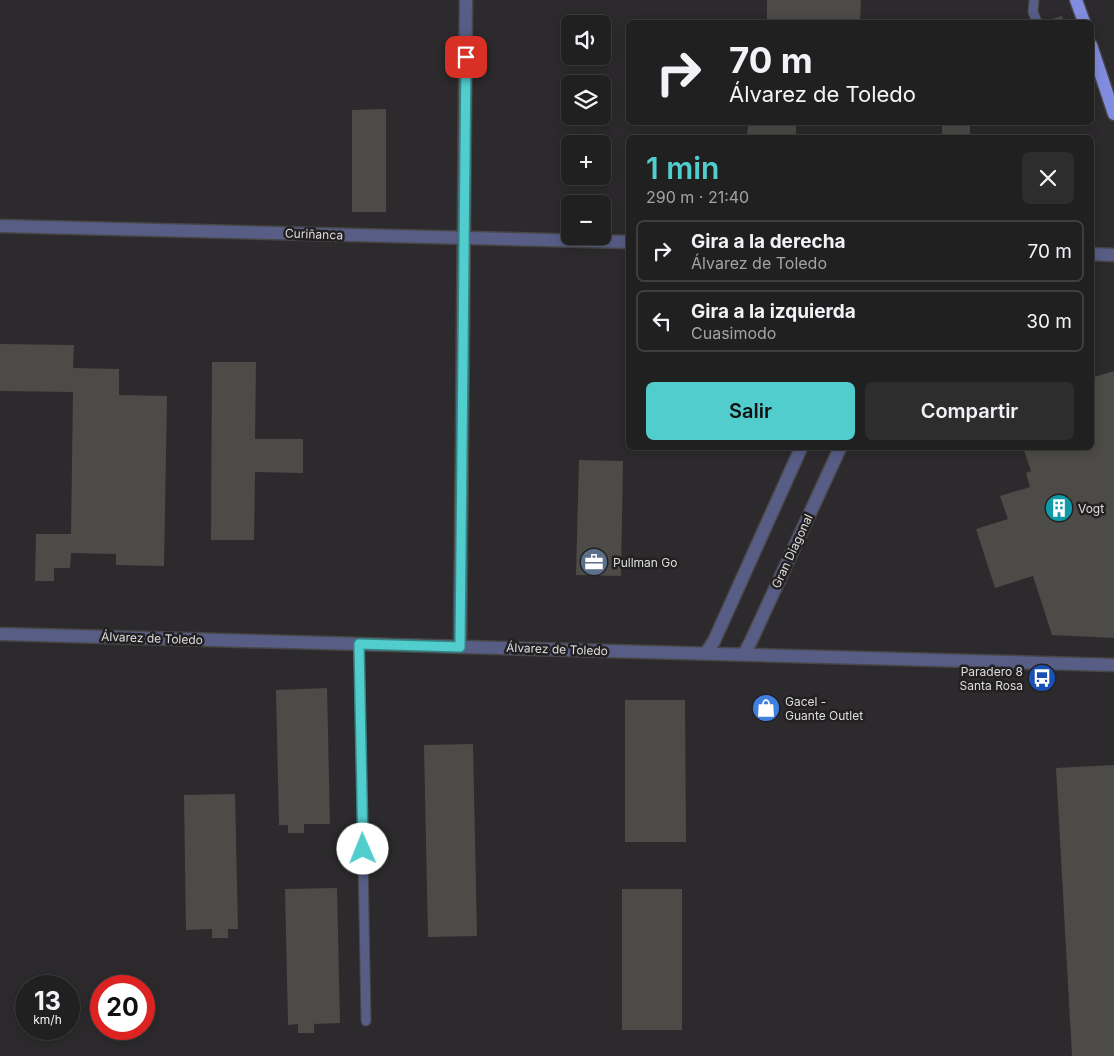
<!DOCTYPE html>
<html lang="es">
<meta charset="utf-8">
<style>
body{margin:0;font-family:Inter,sans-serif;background:#2d2d2e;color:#f1f3f6;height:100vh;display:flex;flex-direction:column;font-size:19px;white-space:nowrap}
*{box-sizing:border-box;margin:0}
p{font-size:16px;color:#a2a3a5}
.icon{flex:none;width:28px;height:28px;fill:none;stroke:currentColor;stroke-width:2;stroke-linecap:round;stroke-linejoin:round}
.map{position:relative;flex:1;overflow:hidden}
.side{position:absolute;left:626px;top:135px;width:468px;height:315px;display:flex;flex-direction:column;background:#212021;border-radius:8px;box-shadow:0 2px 12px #0003,0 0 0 1px #3e3e3f}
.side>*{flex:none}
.top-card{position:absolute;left:626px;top:20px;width:468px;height:105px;border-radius:8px;box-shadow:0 2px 12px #0003,0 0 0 1px #3e3e3f;background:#212021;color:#f1f3f6;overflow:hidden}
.buttons{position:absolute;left:561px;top:15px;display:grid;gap:10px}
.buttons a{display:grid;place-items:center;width:50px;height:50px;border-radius:8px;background:#212021;box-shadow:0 2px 12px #0003,0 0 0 1px #3e3e3f;font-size:25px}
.speed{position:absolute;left:15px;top:975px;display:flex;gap:10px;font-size:25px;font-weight:700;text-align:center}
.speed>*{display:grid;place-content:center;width:65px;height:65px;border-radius:50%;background:#212021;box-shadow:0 2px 12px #0003,0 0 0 1px #3e3e3f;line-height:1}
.speed small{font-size:12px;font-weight:400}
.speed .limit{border:8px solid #d22;background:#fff;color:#111}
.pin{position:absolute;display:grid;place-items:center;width:42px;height:42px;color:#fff;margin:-21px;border-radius:10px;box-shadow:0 2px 8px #0006}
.me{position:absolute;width:55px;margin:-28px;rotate:359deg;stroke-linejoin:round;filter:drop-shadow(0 0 4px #0008)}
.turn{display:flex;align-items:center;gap:18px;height:105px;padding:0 20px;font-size:22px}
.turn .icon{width:65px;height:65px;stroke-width:2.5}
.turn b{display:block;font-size:35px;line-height:42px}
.round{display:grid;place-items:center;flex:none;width:52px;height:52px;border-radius:8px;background:#2d2d2e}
.headline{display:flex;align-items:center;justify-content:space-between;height:85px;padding:0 20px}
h1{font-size:30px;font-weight:600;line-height:38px;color:#52cdcd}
.primary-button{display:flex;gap:10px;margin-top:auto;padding:10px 20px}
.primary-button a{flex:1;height:58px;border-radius:8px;background:#52cdcd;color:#111;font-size:20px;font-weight:600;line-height:58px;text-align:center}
.primary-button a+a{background:#2d2d2e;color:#f1f3f6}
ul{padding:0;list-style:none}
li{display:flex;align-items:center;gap:15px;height:62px;margin:0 10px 8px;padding:0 10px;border:2px solid #3e3e3f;border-radius:8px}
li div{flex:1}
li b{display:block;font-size:19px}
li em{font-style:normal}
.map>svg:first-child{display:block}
</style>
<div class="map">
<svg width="1114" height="1056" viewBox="0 0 1114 1056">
<rect width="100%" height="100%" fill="#2c2a2c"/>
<g fill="#4d4b48">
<polygon points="767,0 861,0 860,22 767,22"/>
<polygon points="1062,16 1064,22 1042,22"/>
<polygon points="386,109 386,212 352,212 352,110"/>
<polygon points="748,122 796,122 796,138 747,138"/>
<rect x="942" y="122" width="28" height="16"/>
<polygon points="0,344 74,345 73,368 119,369 119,395 167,396 164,566 116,565 116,554 71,553 70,568 54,568 54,581 35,581 36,534 71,534 73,392 0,391"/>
<polygon points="212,362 256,362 255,439 303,439 303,473 255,472 254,540 211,540"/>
<polygon points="1114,371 1114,638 1052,635 1033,576 995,588 976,529 1008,519 1000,496 1030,487 1026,473 1031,471 1023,448 1091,448 1091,378"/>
<polygon points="579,460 623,461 621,576 576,575"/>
<polygon points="327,688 330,824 304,824 304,833 288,833 288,825 279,825 276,690"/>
<polygon points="625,700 685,700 686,842 625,842"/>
<polygon points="473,744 477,936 428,937 424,745"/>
<polygon points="1114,765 1114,1056 1072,1056 1056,768"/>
<polygon points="235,794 238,929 228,929 228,938 212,938 212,929 186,930 184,795"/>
<polygon points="337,888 340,1023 314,1024 314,1033 298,1033 298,1024 288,1025 285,889"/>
<rect x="622" y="889" width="60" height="141"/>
</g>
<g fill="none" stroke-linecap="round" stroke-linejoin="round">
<defs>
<g id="service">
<polyline points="1034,0 1033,12 1037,22"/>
<polyline points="359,644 366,1021"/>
</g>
<g id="minor">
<polyline points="0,226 629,242"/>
<polyline points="1091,254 1114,255"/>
<polyline points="460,647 466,0"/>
<polyline points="706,653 714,641 801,448"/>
<polyline points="744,654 751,641 840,448"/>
</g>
<polyline id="tertiary" points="0,634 1114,665"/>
<g id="primary">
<polyline points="1076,0 1084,22"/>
<polyline points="1091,45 1114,114"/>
</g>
</defs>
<use href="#service" stroke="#484748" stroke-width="11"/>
<use href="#minor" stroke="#484748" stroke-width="15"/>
<use href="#tertiary" stroke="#484748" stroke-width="15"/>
<use href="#primary" stroke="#484748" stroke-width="15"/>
<use href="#service" stroke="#575d85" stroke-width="9"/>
<use href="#minor" stroke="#575d85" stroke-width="12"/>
<use href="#tertiary" stroke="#575d85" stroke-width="12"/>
<use href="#primary" stroke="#828de0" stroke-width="12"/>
</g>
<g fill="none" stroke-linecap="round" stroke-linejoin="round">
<defs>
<polyline id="route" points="363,849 359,644 460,647 466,57"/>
</defs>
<use href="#route" stroke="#358585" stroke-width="12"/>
<use href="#route" stroke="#52cdcd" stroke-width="9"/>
</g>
<defs>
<symbol id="building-disc" viewBox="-11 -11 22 22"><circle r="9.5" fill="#0f9aa8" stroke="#232022"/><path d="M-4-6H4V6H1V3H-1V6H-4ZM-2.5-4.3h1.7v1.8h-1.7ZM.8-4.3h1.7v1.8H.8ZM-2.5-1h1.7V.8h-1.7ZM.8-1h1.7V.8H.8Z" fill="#fff"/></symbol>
<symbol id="office-disc" viewBox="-11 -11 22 22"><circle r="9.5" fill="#5c6f8a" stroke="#232022"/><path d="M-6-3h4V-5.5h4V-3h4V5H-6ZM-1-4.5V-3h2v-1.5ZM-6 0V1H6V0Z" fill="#fff"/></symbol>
<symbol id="bus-disc" viewBox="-11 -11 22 22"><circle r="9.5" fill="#1a4fb4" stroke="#232022"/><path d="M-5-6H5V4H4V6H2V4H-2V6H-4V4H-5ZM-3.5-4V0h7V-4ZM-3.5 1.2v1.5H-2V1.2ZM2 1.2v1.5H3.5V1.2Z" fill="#fff"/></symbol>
<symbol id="shop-disc" viewBox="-11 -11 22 22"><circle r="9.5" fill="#3f7fe0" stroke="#232022"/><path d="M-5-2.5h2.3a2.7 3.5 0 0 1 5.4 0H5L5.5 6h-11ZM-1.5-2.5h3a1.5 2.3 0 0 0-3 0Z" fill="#fff"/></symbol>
</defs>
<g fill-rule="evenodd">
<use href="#building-disc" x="1043" y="492" width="32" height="32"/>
<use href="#office-disc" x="578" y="546" width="32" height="32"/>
<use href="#bus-disc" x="1026" y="662" width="32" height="32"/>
<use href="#shop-disc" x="750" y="692" width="32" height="32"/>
</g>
<g text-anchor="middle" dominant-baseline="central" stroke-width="5" stroke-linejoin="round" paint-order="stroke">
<g font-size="12" fill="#deddde" stroke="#232022">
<text transform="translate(314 234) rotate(2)">Curiñanca</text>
<text transform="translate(792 551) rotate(-65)">Gran Diagonal</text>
<text transform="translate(152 638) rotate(2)">Álvarez de Toledo</text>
<text transform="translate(557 649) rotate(2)">Álvarez de Toledo</text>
</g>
<g font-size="12" fill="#deddde" stroke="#232022" text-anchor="start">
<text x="1078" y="508">Vogt</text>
<text x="613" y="562">Pullman Go</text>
<text x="1023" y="671" text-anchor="end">Paradero 8<tspan x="1023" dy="14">Santa Rosa</tspan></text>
<text x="785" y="701">Gacel -<tspan x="785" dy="14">Guante Outlet</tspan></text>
</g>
</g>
</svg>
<div class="buttons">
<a><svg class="icon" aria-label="sound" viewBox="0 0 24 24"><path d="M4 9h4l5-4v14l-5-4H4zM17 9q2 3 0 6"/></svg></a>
<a><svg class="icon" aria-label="layers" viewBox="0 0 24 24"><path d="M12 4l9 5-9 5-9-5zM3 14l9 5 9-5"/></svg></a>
<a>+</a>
<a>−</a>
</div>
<div class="speed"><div>13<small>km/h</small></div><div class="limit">20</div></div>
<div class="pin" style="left:466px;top:57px;background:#d93025"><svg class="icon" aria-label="arrive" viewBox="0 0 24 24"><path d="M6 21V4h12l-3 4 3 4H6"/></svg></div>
<svg class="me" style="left:363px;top:849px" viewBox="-20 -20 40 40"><circle r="19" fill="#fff"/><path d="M0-13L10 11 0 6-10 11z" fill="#52cdcd"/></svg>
<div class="top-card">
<div class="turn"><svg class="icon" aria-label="right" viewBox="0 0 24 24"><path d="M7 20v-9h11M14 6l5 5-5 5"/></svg><div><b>70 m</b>Álvarez de Toledo</div></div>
</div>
<section class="side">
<div class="headline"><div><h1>1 min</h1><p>290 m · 21:40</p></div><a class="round"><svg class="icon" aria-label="close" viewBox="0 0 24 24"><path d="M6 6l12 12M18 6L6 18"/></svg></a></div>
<ul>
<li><svg class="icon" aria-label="right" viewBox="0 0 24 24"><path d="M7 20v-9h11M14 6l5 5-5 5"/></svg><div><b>Gira a la derecha</b><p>Álvarez de Toledo</p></div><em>70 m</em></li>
<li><svg class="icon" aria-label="left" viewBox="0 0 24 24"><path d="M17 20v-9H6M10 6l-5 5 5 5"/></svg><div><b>Gira a la izquierda</b><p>Cuasimodo</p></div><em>30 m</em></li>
</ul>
<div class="primary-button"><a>Salir</a><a>Compartir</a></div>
</section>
</div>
